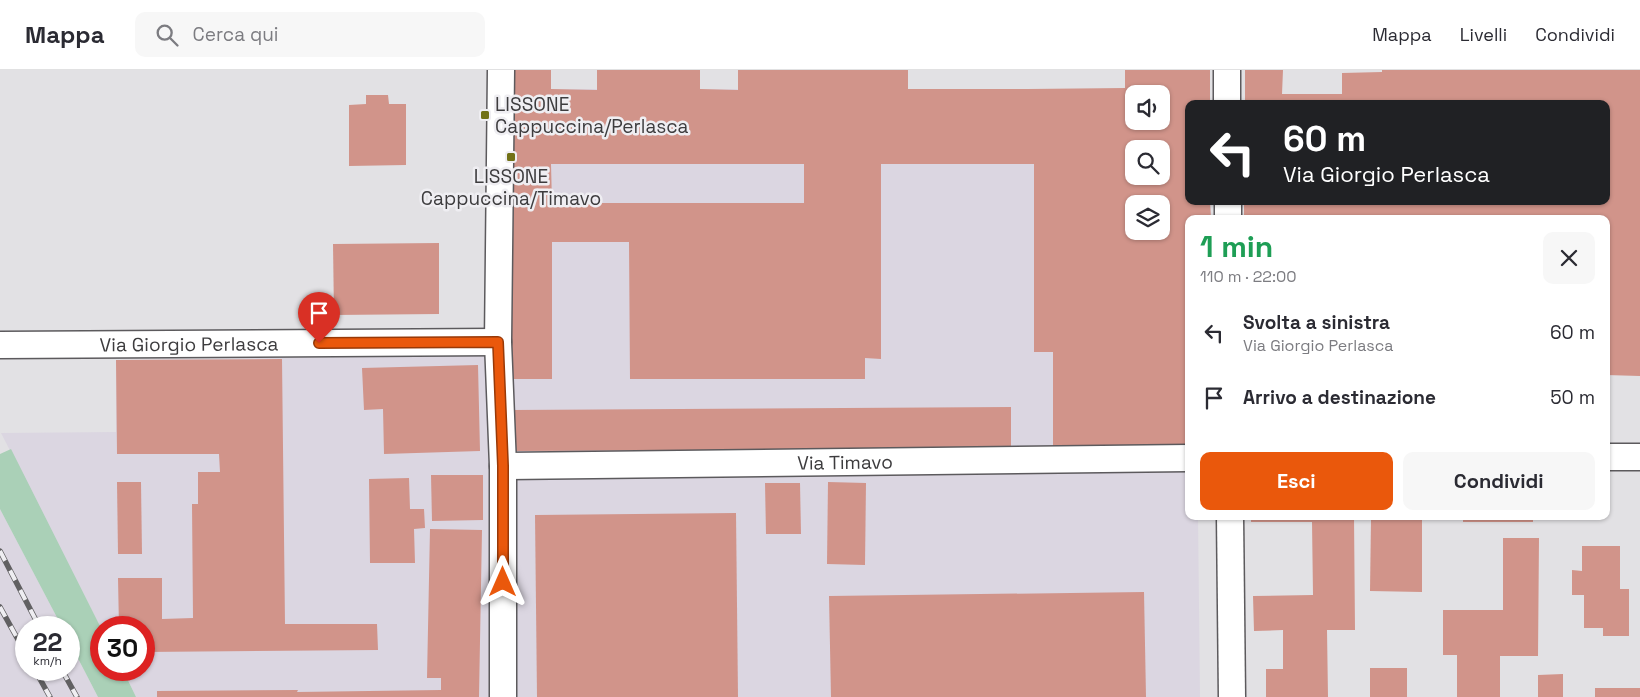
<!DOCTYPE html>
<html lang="it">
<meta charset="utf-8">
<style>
body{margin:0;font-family:"Space Grotesk",sans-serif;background:#f7f7f7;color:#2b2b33;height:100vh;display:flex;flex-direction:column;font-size:19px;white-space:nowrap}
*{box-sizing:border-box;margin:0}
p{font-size:16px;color:#7c7c81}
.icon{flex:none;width:28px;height:28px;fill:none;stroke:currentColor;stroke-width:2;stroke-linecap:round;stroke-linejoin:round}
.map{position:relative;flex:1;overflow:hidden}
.sheet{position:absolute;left:1185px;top:145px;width:425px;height:305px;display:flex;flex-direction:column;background:#fff;border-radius:10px;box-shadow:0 1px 4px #0004}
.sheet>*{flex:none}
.banner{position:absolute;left:1185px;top:30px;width:425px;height:105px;border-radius:10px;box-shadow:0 1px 4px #0004;background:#202124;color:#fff;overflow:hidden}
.fabs{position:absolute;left:1125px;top:15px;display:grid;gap:10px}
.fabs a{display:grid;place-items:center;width:45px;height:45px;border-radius:10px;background:#fff;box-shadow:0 1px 4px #0004;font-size:25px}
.speed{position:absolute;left:15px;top:546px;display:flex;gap:10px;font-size:25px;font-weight:700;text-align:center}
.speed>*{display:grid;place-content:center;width:65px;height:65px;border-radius:50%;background:#fff;box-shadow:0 1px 4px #0004;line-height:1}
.speed small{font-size:12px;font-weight:400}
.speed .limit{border:8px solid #d22;background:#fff;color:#111}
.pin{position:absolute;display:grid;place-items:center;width:42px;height:42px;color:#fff;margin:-51px -21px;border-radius:50% 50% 50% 0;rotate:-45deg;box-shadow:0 0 5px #0007}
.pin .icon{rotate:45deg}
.me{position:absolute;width:55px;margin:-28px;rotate:0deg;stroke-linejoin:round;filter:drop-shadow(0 0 4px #0008)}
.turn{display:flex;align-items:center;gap:18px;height:105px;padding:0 15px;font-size:22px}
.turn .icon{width:65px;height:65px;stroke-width:2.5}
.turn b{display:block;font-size:35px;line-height:42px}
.round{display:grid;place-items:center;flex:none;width:52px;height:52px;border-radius:10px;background:#f7f7f7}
.headline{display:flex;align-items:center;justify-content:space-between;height:85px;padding:0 15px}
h1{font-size:30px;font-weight:800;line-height:38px;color:#1e9e55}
.cta{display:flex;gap:10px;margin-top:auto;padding:10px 15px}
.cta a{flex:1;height:58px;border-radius:10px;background:#ea580c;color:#fff;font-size:20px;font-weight:800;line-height:58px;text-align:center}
.cta a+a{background:#f7f7f7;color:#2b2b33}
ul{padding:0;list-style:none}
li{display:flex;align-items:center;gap:15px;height:65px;padding:0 15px}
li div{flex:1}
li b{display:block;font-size:19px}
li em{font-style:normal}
header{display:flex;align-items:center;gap:30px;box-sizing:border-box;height:70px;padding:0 25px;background:#fff;border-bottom:1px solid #e1e1e2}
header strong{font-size:24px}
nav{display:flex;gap:28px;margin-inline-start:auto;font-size:18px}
.search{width:350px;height:45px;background:#f7f7f7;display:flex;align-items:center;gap:12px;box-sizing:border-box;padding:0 18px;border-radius:10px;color:#7c7c81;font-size:19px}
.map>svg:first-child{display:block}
</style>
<header>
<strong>Mappa</strong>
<div class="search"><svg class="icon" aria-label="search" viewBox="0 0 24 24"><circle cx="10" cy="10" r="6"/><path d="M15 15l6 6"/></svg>Cerca qui</div>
<nav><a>Mappa</a><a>Livelli</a><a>Condividi</a></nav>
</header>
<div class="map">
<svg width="1640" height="627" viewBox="0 0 1640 627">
<rect width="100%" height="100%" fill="#e2e1e4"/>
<g fill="#dbd6e1" fill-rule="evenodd">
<path d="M551,19L1210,20L1189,34V131H1210L1211,149H1189V446H1198L1200,627H136L123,600H144V558H101L1,363L116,362V290L508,285ZM1134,24H1161V51H1134ZM1134,79H1161V106H1134ZM1134,134H1161V161H1134Z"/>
<polygon points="0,439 62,557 26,558 26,600 69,600 69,571 98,627 0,627"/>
</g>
<polygon fill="#aad0b7" points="11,379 101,558 101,600 123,600 136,627 98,627 69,571 69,558 62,557 0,439 0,384"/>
<g fill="#d1948a" fill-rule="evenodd">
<path d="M508,0H551V19L597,20V0H700V19L738,20V0H908V19H1028L1125,18V0H1210V34H1189V131H1210L1211,149H1189V379H1053V282H1034V94H881V289L865,288V309H630L629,172H552V309H509ZM1134,24H1161V51H1134ZM1134,79H1161V106H1134ZM551,94H804V133H552ZM1134,134H1161V161H1134Z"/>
<polygon points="1245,0 1283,0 1282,24 1342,24 1342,3 1382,2 1382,0 1640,0 1640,306 1606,305 1606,149 1244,149 1244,131 1606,131 1606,34 1245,34"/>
<polygon points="366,25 388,25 389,34 406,34 406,95 349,96 349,35 366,34"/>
<polygon points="439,173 439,244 334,245 333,174"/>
<polygon points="282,289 285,554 377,554 378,580 144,582 144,558 119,558 118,508 162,508 162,549 193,548 192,434 198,434 198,402 220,402 219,384 117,384 116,290"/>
<polygon points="478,295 480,381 384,384 383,339 364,340 362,298"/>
<polygon points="1011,337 1011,379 512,381 512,340"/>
<polygon points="431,405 483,405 483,450 432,451"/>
<polygon points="409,408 410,439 424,439 425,458 414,459 415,493 370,493 369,409"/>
<polygon points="117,412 141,412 142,484 118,484"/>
<polygon points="828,412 866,413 865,495 827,494"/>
<polygon points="765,413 800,413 801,464 766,464"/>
<polygon points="736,443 738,627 537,627 535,445"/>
<polygon points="1251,446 1354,446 1355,560 1327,560 1328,627 1266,627 1266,599 1283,599 1283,560 1254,561 1253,526 1313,525 1312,452 1251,452"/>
<rect x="1463" y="446" width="70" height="6"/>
<polygon points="1371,450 1422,450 1422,522 1370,521"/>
<polygon points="430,459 482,460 479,627 157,627 157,621 298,620 297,622 441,620 441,608 427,608"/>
<polygon points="1503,468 1539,468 1538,586 1500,586 1500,627 1457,627 1457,585 1443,585 1443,540 1503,540"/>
<polygon points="1582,476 1620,476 1620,519 1629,519 1629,566 1603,566 1603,558 1584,558 1584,525 1572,525 1572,500 1582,501"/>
<polygon points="1144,522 1146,627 831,627 829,526"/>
<rect x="1370" y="598" width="37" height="29"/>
<polygon points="1563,604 1563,627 1538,627 1538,605"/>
<rect x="1595" y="618" width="45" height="9"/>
</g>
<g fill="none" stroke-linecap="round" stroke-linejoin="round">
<defs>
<g id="minor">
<polyline points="501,0 498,272 503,396 503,627"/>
<polyline points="1227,0 1227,34"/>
<polyline points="1228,131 1228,149"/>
<path id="s1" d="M0,275L498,272"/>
<polyline points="1606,387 1640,387"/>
<path id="s2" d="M503,396L1189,388"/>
<polyline points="1230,446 1232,627"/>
</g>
</defs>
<use href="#minor" stroke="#5c5a5d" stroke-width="29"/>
<use href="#minor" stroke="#fff" stroke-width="26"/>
<defs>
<g id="rail">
<polyline points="0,481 40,558"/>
<polyline points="0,537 26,584"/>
<polyline points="35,600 50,627"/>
<polyline points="62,600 77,627"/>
</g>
</defs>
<use href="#rail" stroke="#616062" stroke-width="5.5"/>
<use href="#rail" stroke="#efeef2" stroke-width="4" stroke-dasharray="11" stroke-linecap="butt"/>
</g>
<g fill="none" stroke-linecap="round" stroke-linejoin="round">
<defs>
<polyline id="route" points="319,273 498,272 503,396 503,512"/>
</defs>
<use href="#route" stroke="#983908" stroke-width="12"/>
<use href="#route" stroke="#ea580c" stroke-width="9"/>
</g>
<g fill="#717116" stroke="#efeef2" stroke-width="2">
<rect x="480" y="40" width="10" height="10" rx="2.5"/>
<rect x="506" y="82" width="10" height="10" rx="2.5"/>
</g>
<g text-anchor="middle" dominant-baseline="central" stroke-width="5" stroke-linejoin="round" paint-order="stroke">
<g font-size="19" fill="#3d3c3e" stroke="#efeef2" text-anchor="start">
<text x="495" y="34">LISSONE<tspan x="495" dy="22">Cappuccina/Perlasca</tspan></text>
<text x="511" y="106" text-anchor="middle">LISSONE<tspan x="511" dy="22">Cappuccina/Timavo</tspan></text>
</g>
<g font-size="19" fill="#3d3c3e" stroke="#efeef2">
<text stroke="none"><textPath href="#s1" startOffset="189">Via Giorgio Perlasca</textPath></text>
<text stroke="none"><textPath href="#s2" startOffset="342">Via Timavo</textPath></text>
</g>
</g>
</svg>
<div class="fabs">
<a><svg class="icon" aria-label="sound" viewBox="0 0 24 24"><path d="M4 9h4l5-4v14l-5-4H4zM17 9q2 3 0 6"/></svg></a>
<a><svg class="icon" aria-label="search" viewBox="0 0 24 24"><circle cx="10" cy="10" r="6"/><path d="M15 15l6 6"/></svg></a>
<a><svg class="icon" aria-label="layers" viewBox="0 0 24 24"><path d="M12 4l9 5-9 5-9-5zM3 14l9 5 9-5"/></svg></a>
</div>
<div class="speed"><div>22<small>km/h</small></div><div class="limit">30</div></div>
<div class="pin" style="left:319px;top:273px;background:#d93025"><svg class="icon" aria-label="arrive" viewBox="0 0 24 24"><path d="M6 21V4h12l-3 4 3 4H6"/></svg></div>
<svg class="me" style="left:503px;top:512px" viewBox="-20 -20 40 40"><path d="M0-17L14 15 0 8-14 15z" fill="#ea580c" stroke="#fff" stroke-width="4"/></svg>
<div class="banner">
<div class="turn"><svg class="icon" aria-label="left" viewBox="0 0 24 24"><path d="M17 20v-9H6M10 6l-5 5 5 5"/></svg><div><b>60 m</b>Via Giorgio Perlasca</div></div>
</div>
<section class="sheet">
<div class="headline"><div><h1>1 min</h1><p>110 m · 22:00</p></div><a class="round"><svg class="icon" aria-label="close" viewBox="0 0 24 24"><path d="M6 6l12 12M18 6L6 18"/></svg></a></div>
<ul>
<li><svg class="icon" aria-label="left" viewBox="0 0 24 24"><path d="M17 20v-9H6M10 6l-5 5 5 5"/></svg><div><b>Svolta a sinistra</b><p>Via Giorgio Perlasca</p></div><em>60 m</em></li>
<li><svg class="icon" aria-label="arrive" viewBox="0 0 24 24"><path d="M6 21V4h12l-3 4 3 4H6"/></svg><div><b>Arrivo a destinazione</b></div><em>50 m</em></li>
</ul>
<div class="cta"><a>Esci</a><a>Condividi</a></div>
</section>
</div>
